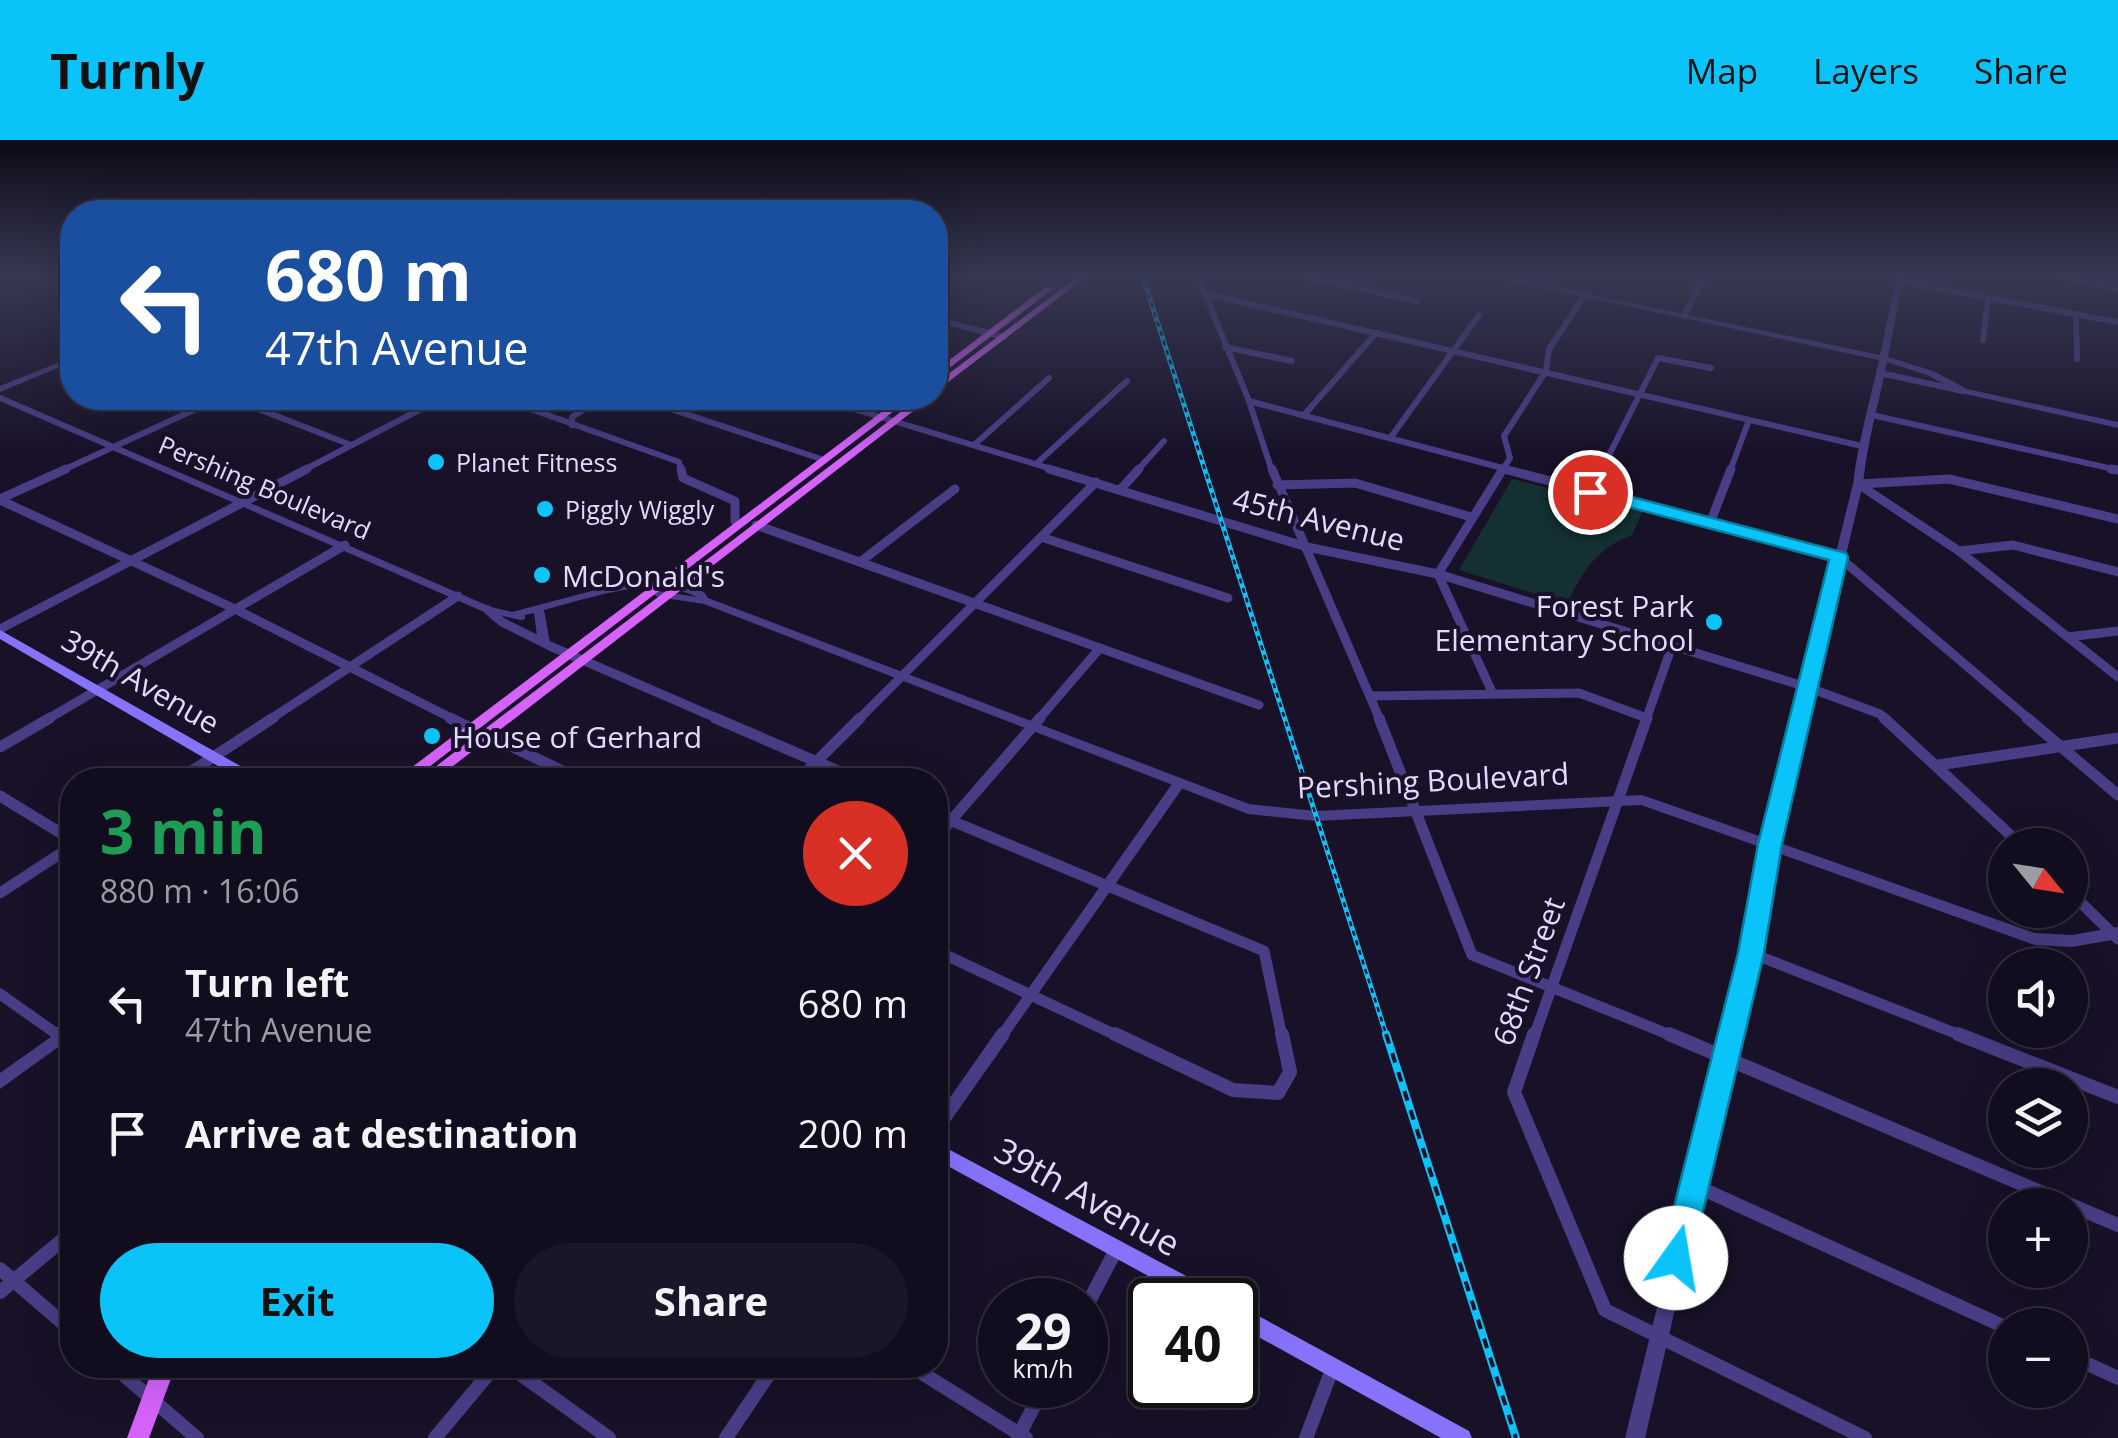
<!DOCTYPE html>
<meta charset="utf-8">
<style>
body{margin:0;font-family:"Open Sans",sans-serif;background:#1b1627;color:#f1f3f6;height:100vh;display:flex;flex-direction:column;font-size:38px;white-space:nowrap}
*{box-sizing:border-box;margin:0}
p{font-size:32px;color:#9c9ca4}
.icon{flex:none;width:55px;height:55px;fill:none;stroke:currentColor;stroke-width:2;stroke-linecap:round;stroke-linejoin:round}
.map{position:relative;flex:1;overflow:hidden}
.side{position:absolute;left:60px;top:628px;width:888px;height:610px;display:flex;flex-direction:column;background:#120d1e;border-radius:40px;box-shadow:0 10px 40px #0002,0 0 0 2px #312d3c}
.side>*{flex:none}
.banner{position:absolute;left:60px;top:60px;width:888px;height:210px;border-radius:40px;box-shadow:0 10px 40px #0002,0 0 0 2px #312d3c;background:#1a4fa0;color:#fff;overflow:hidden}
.needle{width:65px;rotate:120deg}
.controls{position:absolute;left:1988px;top:688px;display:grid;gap:20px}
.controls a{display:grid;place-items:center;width:100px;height:100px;border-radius:50%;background:#120d1e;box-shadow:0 10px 40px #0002,0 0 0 2px #312d3c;font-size:50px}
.speed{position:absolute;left:978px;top:1138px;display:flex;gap:20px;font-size:50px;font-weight:700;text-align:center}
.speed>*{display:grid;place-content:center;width:130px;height:130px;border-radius:50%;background:#120d1e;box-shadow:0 10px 40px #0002,0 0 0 2px #312d3c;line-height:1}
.speed small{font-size:25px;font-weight:400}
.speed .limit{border:5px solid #111;border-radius:15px;background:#fff;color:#111}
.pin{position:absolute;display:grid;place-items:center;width:85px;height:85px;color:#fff;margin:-42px;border:5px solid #fff;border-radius:50%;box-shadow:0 2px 10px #0007}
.me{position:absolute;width:110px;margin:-55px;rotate:13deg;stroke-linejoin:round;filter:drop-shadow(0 0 8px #0008)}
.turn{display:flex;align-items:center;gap:35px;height:210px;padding:0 40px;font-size:45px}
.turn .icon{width:130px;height:130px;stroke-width:2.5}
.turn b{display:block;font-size:70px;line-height:85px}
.round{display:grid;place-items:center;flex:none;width:105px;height:105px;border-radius:52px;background:#1b1627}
.overview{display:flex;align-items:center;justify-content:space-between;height:170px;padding:0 40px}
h1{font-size:60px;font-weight:700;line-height:75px;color:#1e9e55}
.cta{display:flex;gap:20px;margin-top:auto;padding:20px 40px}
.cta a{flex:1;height:115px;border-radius:60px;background:#0ac4f9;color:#111;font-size:40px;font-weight:700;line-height:115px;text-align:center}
.cta a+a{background:#1b1627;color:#f1f3f6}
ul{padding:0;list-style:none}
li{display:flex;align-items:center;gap:30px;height:130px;padding:0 40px}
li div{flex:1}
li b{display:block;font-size:38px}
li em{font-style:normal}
header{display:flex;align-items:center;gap:60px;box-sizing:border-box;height:140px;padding:0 50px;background:#0ac4f9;color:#111}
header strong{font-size:48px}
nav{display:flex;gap:55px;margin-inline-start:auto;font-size:35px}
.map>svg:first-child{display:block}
</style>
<header>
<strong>Turnly</strong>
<nav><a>Map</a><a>Layers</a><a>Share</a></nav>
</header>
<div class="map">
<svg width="2118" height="1298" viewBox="0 0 2118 1298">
<rect width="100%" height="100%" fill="#181128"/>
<path fill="#143032" d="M1512,339L1642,372L1632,395C1596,409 1583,431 1567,464L1459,430Z"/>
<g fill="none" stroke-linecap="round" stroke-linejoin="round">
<g stroke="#493d86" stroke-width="6">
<polyline points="935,134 984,138 1010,134"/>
<polyline points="1197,134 1249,261 1272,331"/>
<polyline points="1294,134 1417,161"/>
<polyline points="2048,134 2118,149"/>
<polyline points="1899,141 2118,182"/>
<polyline points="1541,146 1549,134"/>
<polyline points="1207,154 1862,306"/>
<polyline points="2076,175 2077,219"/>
<polyline points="1684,176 1706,134"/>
<polyline points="935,179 1004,197"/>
<polyline points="1983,200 1988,158"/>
<polyline points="1225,207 1292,221"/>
<polyline points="1880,233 1963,251"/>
<polyline points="230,258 351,305"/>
<polyline points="500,258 679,322 681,331"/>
<polyline points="638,258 824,320"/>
<polyline points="818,258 1058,331"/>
<polyline points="1249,261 1514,331"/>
<polyline points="1304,275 1376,193"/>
<polyline points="1872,275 2118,330"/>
<polyline points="572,285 572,277 602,258"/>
<polyline points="1391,297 1479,175"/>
<polyline points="974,305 1049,238"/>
<polyline points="1036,324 1127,241"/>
<polyline points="61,331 220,258"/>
<polyline points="302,331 421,269 431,261 429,258"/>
<polyline points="1137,331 1164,301"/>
<polyline points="1502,331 1510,318 1504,296 1546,231 1549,209 1585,155"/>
<polyline points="1601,331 1658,218 1711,228"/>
<polyline points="1730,331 1749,280"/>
</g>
<g stroke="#493d86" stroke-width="9">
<polyline points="681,329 683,338 735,361 735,381"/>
<polyline points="1049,329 1307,407 1438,434 1807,547 1880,574 1887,580"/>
<polyline points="1272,329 1380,580"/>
<polyline points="1504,329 1839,417 2030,580"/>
<polyline points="2111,329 2118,330"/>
<polyline points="1858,344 1959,411 2118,537"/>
<polyline points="1859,344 1949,339 2118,379"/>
<polyline points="1277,345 1355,343 1471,377"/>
<polyline points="1120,350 1139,329"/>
<polyline points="1590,352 1602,329"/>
<polyline points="0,359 66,329"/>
<polyline points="0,360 235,469 455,580"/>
<polyline points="1710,383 1731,329"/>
<polyline points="756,385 1259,565"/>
<polyline points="1041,397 1228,458"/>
<polyline points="1959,411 2013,405 2118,432"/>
<polyline points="860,422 955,349"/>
<polyline points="488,470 502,482 550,506 721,580"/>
<polyline points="0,489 307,329"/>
<polyline points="2068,497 2118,491"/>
<polyline points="1492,552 1438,434 1503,329"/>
<polyline points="1370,556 1579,553 1644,577"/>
<polyline points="46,580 345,405"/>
<polyline points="269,580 458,456"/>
<polyline points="858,580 1096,342"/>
<polyline points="1038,580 1100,508"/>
<polyline points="1646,580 1672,506"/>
</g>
<g stroke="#493d86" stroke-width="11">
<polyline points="450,578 470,588"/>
<polyline points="715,578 859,640"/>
<polyline points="1379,578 1472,815 1675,897"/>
<polyline points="1884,578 2021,705"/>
<polyline points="2027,578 2118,655"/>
<polyline points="486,594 581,640"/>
<polyline points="0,607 50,578"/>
<polyline points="1938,625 2118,598"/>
<polyline points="178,640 273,578"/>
<polyline points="798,640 860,578"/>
<polyline points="0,656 72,700"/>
<polyline points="935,674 1264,811 1282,897"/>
<polyline points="935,699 1040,578"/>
<polyline points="2070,752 2118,799"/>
<polyline points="0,753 72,706"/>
<polyline points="935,810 1120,897"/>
<polyline points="1751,813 1965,897"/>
<polyline points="0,854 61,897"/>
<polyline points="1001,897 1178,645"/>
<polyline points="1534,897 1647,578"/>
</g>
<g stroke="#493d86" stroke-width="14">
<polyline points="57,894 72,905"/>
<polyline points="1115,894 1233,950 1278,953 1290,932 1282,894"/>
<polyline points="1534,894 1514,952 1605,1170 1865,1298"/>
<polyline points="1669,894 2118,1085"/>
<polyline points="1958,894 2118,957"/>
<polyline points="935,991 1003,894"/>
<polyline points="1694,1045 2005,1187"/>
<polyline points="0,1129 72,1191"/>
<polyline points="0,1152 72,1092"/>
<polyline points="1085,1169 1117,1108"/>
<polyline points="2070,1216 2118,1238"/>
<polyline points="112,1225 197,1298"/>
<polyline points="508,1225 609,1298"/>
<polyline points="909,1225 1026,1298"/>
<polyline points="1018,1297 1045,1245"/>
<polyline points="435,1298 496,1225"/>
<polyline points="726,1298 775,1225"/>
<polyline points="1306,1298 1333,1227"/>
</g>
<g fill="#493d86" fill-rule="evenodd">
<path d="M1478,134H1491L1880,215L1897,134H1904L1888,217L1933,231L1967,249L2118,282V288L1961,253L1927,235L1887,222C1879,263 1867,302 1863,344L1777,702L2035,793L2072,795L2118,787V799L2072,807L2035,805L1775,712L1758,813L1645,1298H1625L1744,813L1763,708L1641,665L1316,681L1248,674L704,464L658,457L653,454L658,451L697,457C651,435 591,458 544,470L550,503L544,507L538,503L534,473L525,475V479L521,480L484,472L0,261V255L3,256L491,467L512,472L618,444L678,442L704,452L708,458L1249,664L1316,671L1642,655L1765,698L1853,344C1858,302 1870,261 1879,220Z"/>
<polygon points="72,217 72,222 0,252 0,246"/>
<polygon points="72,882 72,897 0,949 0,933"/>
</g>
<g fill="#8773fb" fill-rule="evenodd">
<polygon points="0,490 258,636 260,640 242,640 0,499"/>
<polygon points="935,1002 1218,1153 1221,1160 1192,1160 935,1019"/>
<polygon points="1235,1163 1469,1291 1472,1298 1441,1298 1235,1184"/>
</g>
<g fill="#d563fb" fill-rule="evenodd">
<polygon points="1081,134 1090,134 935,252 935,244"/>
<polygon points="1047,146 1054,148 935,239 935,231"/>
<polygon points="900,258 911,258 412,640 395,640"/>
<polygon points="919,258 930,258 435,640 418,640"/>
<polygon points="154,1225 176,1225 149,1298 127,1298"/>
</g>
<defs>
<polyline id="rail-far1" points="1142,134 1387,897"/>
<polyline id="rail" points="1386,894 1516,1298"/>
</defs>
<use href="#rail-far1" stroke="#0ac4f9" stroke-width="5"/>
<use href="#rail" stroke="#0ac4f9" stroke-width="8"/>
<use href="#rail-far1" stroke="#181128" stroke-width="2.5" stroke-dasharray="5" stroke-linecap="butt"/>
<use href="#rail" stroke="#181128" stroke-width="4" stroke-dasharray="10" stroke-linecap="butt"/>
</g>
<linearGradient id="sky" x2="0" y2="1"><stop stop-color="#0d0916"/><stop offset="0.43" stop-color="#373853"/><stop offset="1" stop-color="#373853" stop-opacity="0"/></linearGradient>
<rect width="2118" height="315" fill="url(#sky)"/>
<polygon fill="#0ac4f9" stroke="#067fa2" stroke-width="2.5" points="1590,346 1846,413 1848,417 1782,704 1764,813 1692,1118 1688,1130 1676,1134 1665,1130 1661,1118 1738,813 1758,704 1829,420 1583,355 1583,348"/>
<g fill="#0ac4f9" stroke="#181128" stroke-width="4">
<circle cx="436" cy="322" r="10"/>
<circle cx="545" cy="369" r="10"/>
<circle cx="542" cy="435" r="10"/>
<circle cx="1714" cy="482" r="10"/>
<circle cx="432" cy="596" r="10"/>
</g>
<g text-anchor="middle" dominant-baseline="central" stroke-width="8" stroke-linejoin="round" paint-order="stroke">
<g font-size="25" fill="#e2d9fe" stroke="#181128" text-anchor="start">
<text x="456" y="322">Planet Fitness</text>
<text x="565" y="369">Piggly Wiggly</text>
</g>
<g font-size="25" fill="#e2d9fe" stroke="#181128">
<text transform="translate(265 347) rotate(23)">Pershing Boulevard</text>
</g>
<g font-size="30" fill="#e2d9fe" stroke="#181128">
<text transform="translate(1319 379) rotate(14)">45th Avenue</text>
<text transform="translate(141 541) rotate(30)">39th Avenue</text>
<text transform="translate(1433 640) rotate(-3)">Pershing Boulevard</text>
<text transform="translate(1528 831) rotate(-70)">68th Street</text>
</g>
<g font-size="30" fill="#e2d9fe" stroke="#181128" text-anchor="start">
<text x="562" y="435">McDonald's</text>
<text x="1694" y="465" text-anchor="end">Forest Park<tspan x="1694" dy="34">Elementary School</tspan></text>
<text x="452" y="596">House of Gerhard</text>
</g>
<g font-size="35" fill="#e2d9fe" stroke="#181128">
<text transform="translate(1088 1056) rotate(29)">39th Avenue</text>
</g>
</g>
</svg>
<div class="controls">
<a><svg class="needle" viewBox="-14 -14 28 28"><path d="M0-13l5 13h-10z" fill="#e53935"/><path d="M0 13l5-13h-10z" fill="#9c9ca4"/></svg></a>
<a><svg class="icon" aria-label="sound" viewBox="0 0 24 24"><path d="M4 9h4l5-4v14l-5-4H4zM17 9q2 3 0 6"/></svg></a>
<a><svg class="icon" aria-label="layers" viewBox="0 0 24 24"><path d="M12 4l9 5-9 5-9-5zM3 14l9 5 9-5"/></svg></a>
<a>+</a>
<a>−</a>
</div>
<div class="speed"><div>29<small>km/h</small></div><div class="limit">40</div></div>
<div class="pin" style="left:1590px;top:352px;background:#d93025"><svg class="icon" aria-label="arrive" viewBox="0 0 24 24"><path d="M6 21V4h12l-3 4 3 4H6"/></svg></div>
<svg class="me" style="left:1676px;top:1118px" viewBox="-20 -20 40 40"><circle r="19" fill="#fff"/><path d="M0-13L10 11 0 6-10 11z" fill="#0ac4f9"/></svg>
<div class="banner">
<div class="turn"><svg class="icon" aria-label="left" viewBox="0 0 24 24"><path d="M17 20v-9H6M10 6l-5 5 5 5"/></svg><div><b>680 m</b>47th Avenue</div></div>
</div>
<section class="side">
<div class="overview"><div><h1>3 min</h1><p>880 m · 16:06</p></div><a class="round" style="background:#d93025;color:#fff"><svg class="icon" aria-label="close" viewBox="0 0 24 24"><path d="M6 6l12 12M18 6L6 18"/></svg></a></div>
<ul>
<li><svg class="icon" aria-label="left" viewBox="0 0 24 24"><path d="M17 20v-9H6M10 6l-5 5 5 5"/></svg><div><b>Turn left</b><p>47th Avenue</p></div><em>680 m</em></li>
<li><svg class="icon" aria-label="arrive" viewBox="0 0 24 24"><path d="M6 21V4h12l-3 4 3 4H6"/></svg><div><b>Arrive at destination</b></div><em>200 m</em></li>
</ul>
<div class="cta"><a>Exit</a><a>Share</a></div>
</section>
</div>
